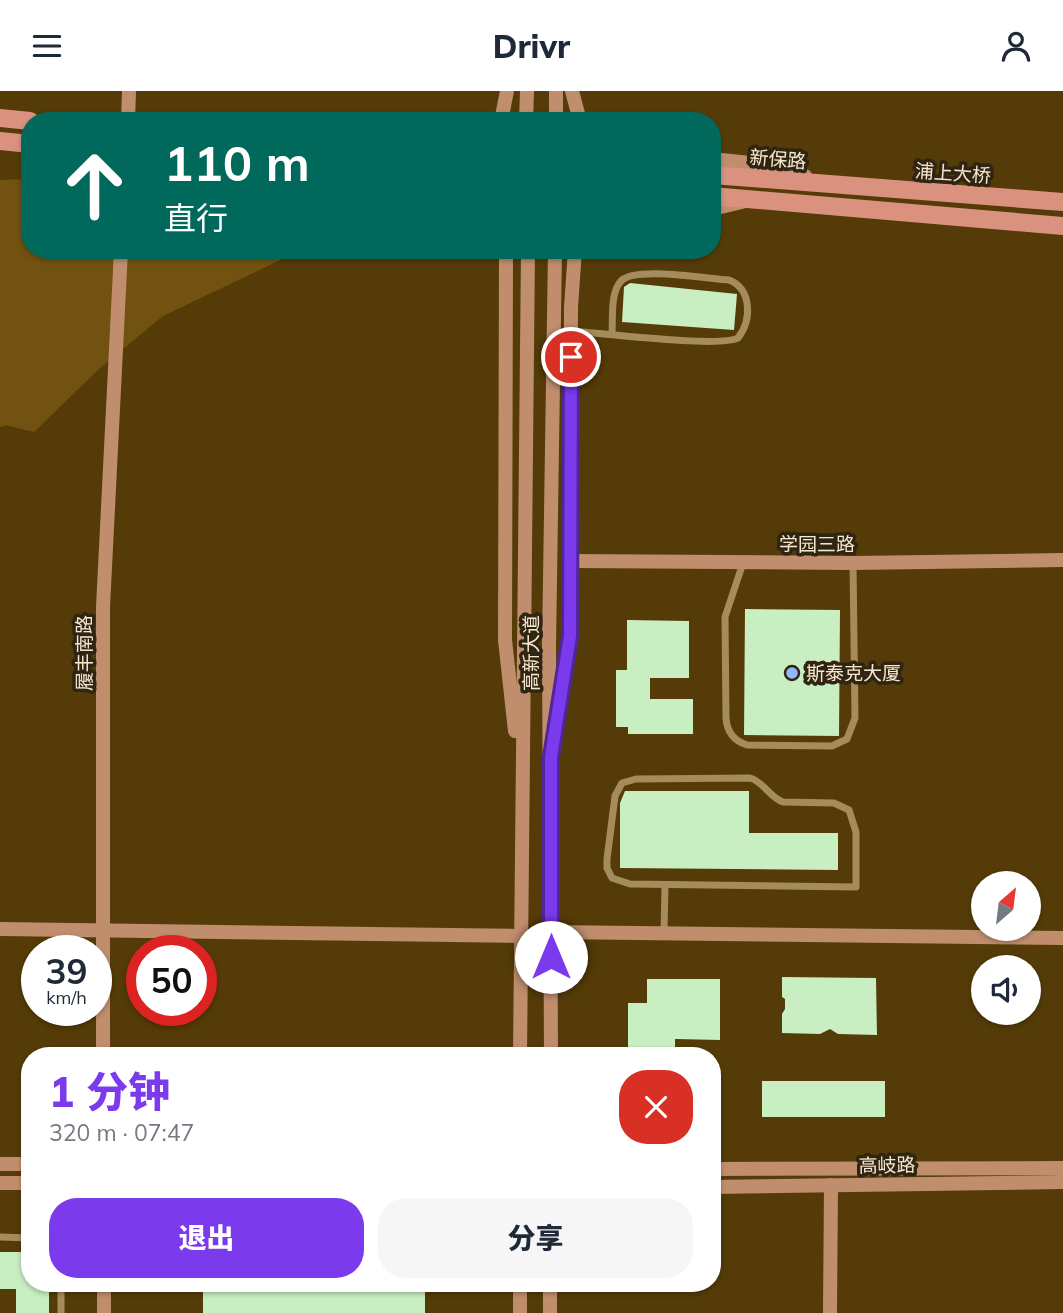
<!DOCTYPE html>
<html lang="zh">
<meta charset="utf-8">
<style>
body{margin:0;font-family:Mulish,"Noto Sans SC",sans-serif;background:#f6f6f7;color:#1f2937;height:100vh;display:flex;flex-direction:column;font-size:26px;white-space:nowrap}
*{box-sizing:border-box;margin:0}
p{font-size:23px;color:#747a83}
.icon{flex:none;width:38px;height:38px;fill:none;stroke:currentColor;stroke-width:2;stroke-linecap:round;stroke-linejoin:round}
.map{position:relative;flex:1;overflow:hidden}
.sheet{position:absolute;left:21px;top:956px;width:700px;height:245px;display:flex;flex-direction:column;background:#fff;border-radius:28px;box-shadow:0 2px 5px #0004}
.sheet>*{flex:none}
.banner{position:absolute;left:21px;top:21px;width:700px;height:147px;border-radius:28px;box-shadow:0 2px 5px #0004;background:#00695c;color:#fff;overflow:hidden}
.needle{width:46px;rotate:28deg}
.buttons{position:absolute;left:971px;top:780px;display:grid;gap:14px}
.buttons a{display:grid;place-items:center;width:70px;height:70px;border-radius:50%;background:#fff;box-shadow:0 2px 5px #0004;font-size:35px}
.speed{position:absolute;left:21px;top:844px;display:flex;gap:14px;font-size:35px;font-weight:700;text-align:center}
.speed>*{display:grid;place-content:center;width:91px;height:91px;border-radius:50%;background:#fff;box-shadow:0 2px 5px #0004;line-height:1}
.speed small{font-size:18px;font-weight:400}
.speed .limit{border:10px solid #d22;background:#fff;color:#111}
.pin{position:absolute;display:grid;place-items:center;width:60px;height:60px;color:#fff;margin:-30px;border:4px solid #fff;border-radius:50%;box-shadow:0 2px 7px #0007}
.me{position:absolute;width:77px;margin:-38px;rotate:0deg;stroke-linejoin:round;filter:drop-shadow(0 0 5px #0008)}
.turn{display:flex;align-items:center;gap:24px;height:147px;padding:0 28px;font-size:32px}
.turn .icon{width:91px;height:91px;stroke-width:2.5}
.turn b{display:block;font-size:49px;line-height:60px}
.round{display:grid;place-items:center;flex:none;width:74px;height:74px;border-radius:28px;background:#f6f6f7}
.summary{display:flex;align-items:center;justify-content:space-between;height:119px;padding:0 28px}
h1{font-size:42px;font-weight:800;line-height:52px;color:#7c3aed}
.cta{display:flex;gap:14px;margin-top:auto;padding:14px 28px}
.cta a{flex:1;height:80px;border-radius:28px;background:#7c3aed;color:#fff;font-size:28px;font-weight:800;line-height:80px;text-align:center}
.cta a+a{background:#f6f6f7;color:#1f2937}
header{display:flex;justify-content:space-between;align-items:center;height:91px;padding:0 28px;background:#fff;font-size:32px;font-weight:800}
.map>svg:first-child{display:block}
</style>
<header><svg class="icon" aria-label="menu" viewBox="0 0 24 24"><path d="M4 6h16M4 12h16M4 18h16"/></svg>Drivr<svg class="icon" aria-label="person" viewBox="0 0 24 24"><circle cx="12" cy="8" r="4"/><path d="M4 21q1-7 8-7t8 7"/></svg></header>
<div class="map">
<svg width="1063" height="1222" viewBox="0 0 1063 1222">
<rect width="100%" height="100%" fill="#543b08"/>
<polygon fill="#725210" points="30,88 30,159 311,159 293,163 163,225 100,277 34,341 6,334 0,336 0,89"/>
<g fill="#c8eec1">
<polygon points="630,192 737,203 734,239 622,231 624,196"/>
<polygon points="745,518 840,519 839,645 744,644"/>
<polygon points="627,529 689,530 689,587 650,587 650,608 693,608 693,643 628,643 628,636 616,636 616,579 627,579"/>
<polygon points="625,700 749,700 749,742 838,742 838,779 620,777 620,712"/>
<polygon points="782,886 876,887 877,944 838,943 830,938 820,943 782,942 782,923 785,918 785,908 782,906"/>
<polygon points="647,888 720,888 720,949 675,948 675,964 628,964 628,912 647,912"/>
<rect x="762" y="990" width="123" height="36"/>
<polygon points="0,1161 30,1161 30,1192 49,1192 49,1222 16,1222 16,1198 0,1198"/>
<rect x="203" y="1192" width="222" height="30"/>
</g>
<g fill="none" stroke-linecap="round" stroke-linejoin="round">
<g stroke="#a68b5c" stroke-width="7">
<path d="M571,240C601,242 719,257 738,247C752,229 752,198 729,189C708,188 635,175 621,190C610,202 613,228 612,243"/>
<path d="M743,472L725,526L726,627C727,641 734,650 747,654L832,655L847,648L855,627L853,472"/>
<path d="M750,687C764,691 769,706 783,711L834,712L849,719L856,741V796L630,793L612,787L607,777V768L615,705L622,692L636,688Z"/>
<polyline points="664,842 665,794"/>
<polyline points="0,1146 30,1147"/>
<polyline points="61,1192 61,1222"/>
</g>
<g stroke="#c08e6d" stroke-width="14">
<polyline points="556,0 556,30"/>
<polyline points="572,0 580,30"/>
<polyline points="128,30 129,0"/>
<polyline points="501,30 507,0"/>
<polyline points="526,30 527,0"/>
<polyline points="712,68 750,72 805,85"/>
<polyline points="712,118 742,111"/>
<polyline points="506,159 505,549 515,640"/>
<polyline points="570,470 853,472 1063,469"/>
<polyline points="557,627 570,545 571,216 575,159"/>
<polyline points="0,838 521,845"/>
<polyline points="551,841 1063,847"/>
<polyline points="103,964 103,516 121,159"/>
<polyline points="520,964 528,159"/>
<polyline points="551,964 549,555 555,159"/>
<polyline points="0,1073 30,1073"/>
<polyline points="712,1078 1063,1077"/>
<polyline points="0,1092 30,1092"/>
<polyline points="712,1096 1063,1091"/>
<polyline points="104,1222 104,1192"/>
<polyline points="520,1222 520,1192"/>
<polyline points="550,1222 550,1192"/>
<polyline points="830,1222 831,1094"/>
</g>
<g stroke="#da927f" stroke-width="18">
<polyline points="0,27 30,30"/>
<polyline points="0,50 30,53"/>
<polyline points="712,84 1063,111"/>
<polyline points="712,105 1063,135"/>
</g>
</g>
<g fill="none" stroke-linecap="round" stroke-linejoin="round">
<defs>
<polyline id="route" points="551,866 551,666 570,545 571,266"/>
</defs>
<use href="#route" stroke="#51269a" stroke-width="18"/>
<use href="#route" stroke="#7c3aed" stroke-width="12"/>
</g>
<circle fill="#8fb8fd" stroke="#302512" stroke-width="2.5" cx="792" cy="582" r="7"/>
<g text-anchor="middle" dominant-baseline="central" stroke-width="7" stroke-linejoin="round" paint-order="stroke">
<g font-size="19" fill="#f6e7cf" stroke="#302512">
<text transform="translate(778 68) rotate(5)">新保路</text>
<text transform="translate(953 82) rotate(4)">浦上大桥</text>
<text x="817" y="453">学园三路</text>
<text transform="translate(84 562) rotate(-90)">履丰南路</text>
<text transform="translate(531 562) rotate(-90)">高新大道</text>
<text transform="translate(887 1074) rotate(-1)">高岐路</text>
</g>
<g font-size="19" fill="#f6e7cf" stroke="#302512" text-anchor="start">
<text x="806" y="582">斯泰克大厦</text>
</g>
</g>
</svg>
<div class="buttons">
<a><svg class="needle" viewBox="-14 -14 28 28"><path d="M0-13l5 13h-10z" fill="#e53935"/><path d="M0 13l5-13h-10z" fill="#747a83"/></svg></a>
<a><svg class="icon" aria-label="sound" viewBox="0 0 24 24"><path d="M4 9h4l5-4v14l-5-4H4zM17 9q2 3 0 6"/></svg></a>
</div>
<div class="speed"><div>39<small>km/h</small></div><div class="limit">50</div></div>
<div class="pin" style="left:571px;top:266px;background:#d93025"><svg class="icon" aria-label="arrive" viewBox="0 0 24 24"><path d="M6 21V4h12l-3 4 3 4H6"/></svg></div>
<svg class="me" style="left:551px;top:866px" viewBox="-20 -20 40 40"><circle r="19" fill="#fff"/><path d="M0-13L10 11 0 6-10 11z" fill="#7c3aed"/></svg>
<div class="banner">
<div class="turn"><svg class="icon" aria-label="ahead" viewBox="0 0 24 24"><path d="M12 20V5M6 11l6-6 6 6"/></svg><div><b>110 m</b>直行</div></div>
</div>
<section class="sheet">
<div class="summary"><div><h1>1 分钟</h1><p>320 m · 07:47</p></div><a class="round" style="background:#d93025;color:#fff"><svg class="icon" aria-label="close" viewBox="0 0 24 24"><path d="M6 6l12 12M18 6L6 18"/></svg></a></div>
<div class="cta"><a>退出</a><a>分享</a></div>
</section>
</div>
